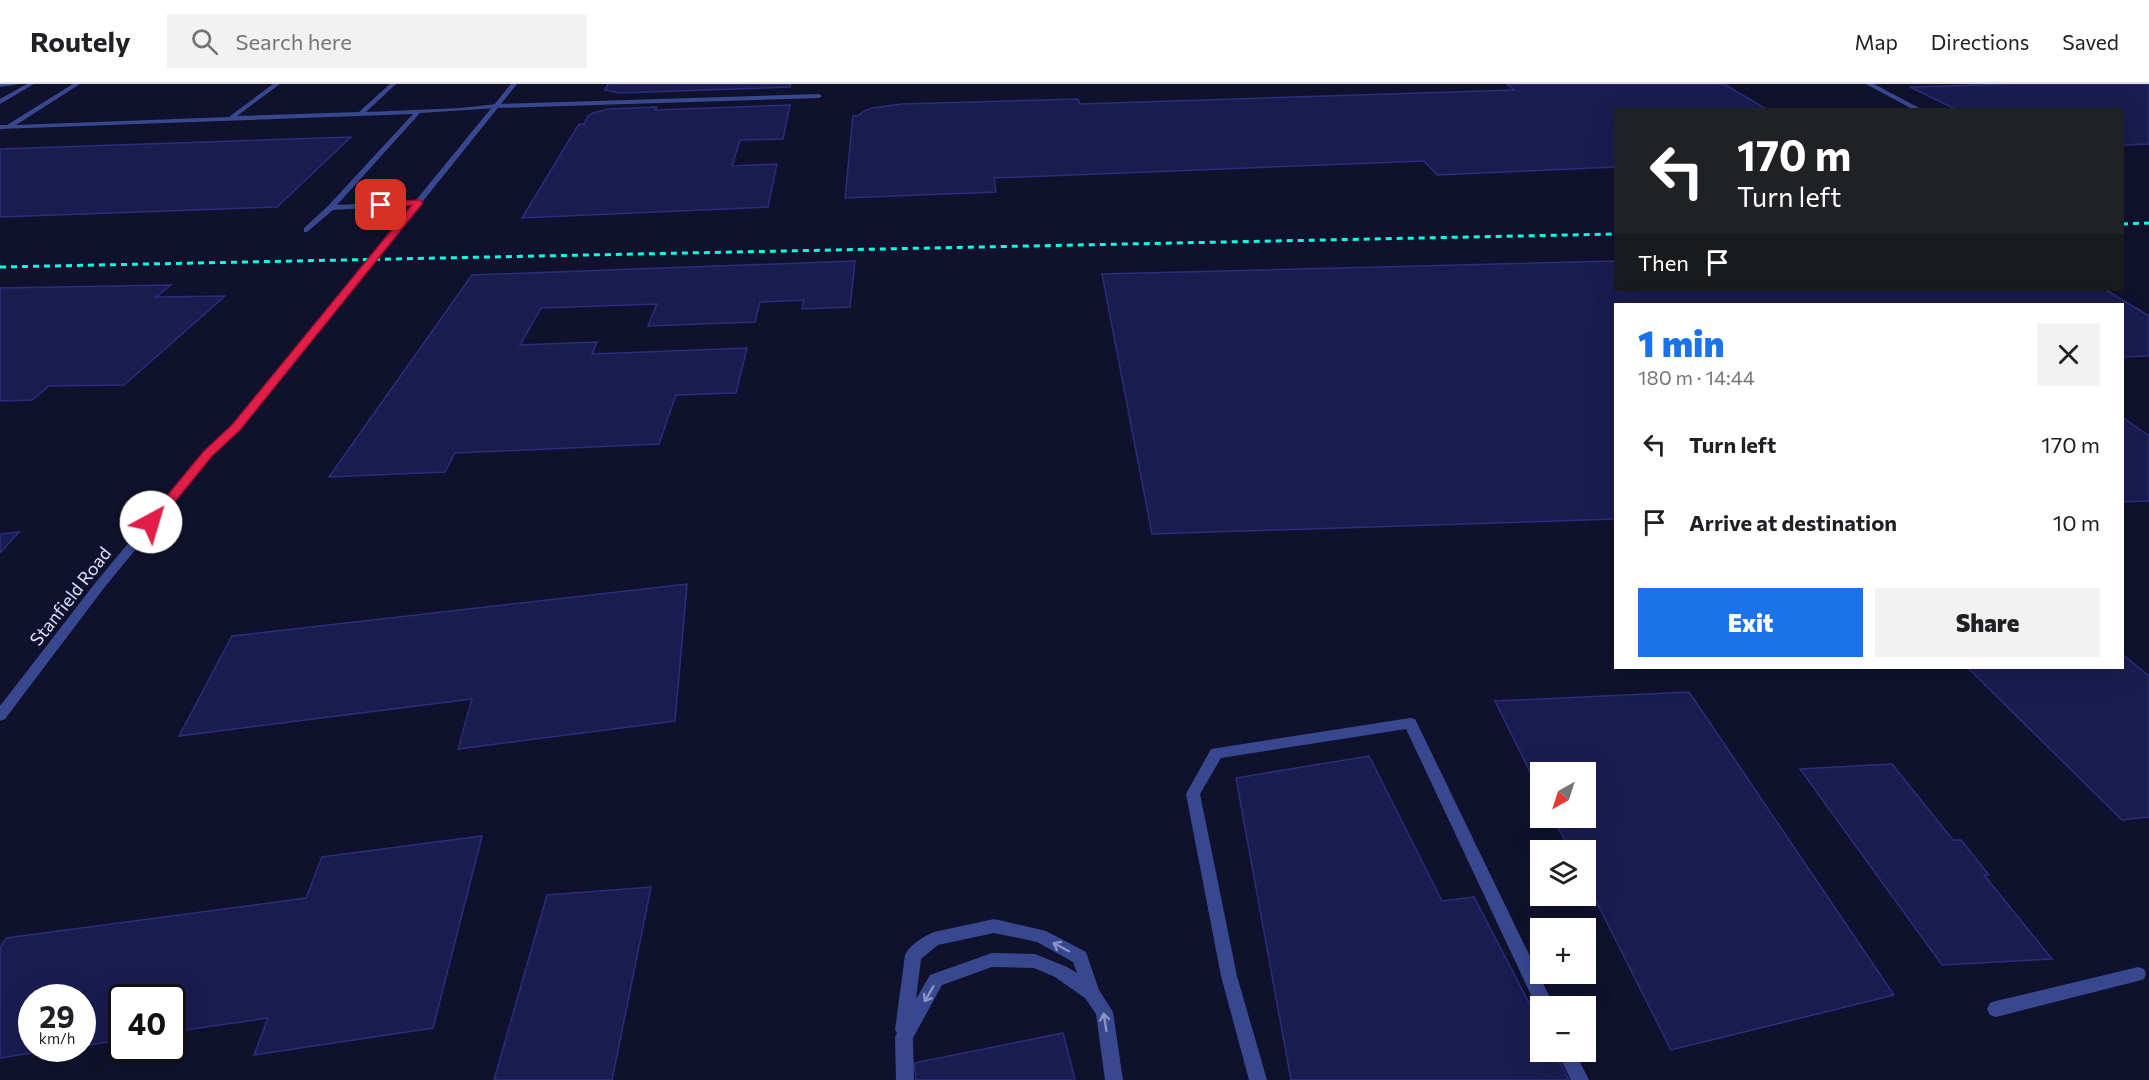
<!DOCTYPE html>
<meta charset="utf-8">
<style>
body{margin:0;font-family:Commissioner,sans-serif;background:#f2f2f2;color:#202124;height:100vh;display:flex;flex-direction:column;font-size:22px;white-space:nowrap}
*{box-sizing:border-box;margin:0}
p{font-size:20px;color:#757577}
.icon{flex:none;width:33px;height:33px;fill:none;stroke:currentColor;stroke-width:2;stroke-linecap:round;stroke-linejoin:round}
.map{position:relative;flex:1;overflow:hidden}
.sheet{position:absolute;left:1614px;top:219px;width:510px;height:366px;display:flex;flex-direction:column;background:#fff;border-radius:0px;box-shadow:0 6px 24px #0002}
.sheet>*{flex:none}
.hud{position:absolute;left:1614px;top:24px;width:510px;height:183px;border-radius:0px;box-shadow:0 6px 24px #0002;background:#202124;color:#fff;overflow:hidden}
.needle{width:39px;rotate:219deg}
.fabs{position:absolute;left:1530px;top:678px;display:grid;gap:12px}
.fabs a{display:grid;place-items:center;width:66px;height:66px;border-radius:0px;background:#fff;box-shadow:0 6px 24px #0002;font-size:30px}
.speed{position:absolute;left:18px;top:900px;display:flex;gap:12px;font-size:30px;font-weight:700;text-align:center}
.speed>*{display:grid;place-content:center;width:78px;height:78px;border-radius:50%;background:#fff;box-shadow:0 6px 24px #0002;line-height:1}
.speed small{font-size:15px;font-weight:400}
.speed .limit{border:3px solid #111;border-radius:9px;background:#fff;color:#111}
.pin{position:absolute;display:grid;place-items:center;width:51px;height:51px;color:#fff;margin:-26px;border-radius:12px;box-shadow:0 3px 9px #0006}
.me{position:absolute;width:66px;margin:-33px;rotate:39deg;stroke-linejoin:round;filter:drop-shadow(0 0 4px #0008)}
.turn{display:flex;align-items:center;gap:21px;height:126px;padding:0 24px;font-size:27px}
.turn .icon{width:78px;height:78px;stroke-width:2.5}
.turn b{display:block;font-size:42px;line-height:51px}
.then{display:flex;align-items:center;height:57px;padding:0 24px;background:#0003;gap:12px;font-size:22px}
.round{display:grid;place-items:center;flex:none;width:63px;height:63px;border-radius:0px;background:#f2f2f2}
.overview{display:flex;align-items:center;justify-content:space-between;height:102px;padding:0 24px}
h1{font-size:36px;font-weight:800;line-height:45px;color:#1a73e8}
.action{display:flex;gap:12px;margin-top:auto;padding:12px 24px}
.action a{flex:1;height:69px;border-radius:0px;background:#1a73e8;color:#fff;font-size:24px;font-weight:800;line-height:69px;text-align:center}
.action a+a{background:#f2f2f2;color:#202124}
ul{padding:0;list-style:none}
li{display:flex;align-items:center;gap:18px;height:78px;padding:0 24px}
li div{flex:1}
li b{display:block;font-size:22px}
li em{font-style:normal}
header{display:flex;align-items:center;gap:36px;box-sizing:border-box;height:84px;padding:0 30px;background:#fff;border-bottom:2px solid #e0e0e0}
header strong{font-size:28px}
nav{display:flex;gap:33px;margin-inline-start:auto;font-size:21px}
.search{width:420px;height:54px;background:#f2f2f2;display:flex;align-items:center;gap:15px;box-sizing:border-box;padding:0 21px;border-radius:0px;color:#757577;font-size:22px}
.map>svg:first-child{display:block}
</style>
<header>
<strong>Routely</strong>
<div class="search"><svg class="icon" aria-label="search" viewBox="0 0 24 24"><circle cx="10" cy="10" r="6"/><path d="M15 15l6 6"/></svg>Search here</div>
<nav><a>Map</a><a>Directions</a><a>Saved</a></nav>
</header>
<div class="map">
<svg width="2149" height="996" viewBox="0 0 2149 996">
<rect width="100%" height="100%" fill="#10112d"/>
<g fill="#1a1c50" stroke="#2b2d7d" stroke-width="1.5">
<polygon points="608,0 791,0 790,3 619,9 605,6"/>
<polygon points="1507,0 1724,0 1768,26 1616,26 1616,83 1437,91 1424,77 994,94 996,108 845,114 853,32 859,31 864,27 873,24 901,20 1078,15 1080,20 1514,6"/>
<polygon points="2011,0 2149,0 2149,60 2122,61 2122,26 1957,26 1910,3"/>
<polygon points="790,21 783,55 740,56 732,82 777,80 768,123 522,134 579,40 584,40 588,32 593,29 608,25 657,23 655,26"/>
<polygon points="351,53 277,123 0,133 0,65"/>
<polygon points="855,177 850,223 802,225 804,216 760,218 755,238 648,242 657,220 541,224 520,261 597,258 592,270 747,264 736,309 676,311 659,360 455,369 445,388 329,393 472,191"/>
<polygon points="1616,177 1616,206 2106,206 2149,232 2149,272 2122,273 2122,220 1616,220 1616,435 1152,450 1102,190"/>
<polygon points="171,201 156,213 225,212 124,301 49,302 32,316 0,317 0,204"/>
<polygon points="2122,333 2149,352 2149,417 2122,418"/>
<polygon points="19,448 0,469 0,450"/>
<polygon points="687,500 675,637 458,665 472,615 179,652 232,552"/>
<polygon points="2122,570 2149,592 2149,733 2122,736 1968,584 2122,584"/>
<polygon points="1689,608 1894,911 1671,966 1586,797 1586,766 1570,766 1553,734 1586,734 1586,688 1540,688 1540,708 1495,617"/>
<polygon points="1369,672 1442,817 1474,813 1540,940 1540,968 1554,968 1569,996 1291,996 1236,694"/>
<polygon points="1892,680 1953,756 1961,756 1989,791 1984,791 2052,875 1942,881 1800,685"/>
<polygon points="482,752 433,944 254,971 268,934 172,948 172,914 122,914 122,956 82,962 82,914 32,914 32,964 65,964 0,974 0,864 6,854 306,814 322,773"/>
<polygon points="651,803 612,996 494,996 547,811"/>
<polygon points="1063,949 1075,996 916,996 914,979"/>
</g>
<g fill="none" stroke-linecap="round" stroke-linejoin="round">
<g fill="#38488f" fill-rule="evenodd">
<polygon points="0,0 20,0 0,3"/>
<polygon points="27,0 34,0 0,20 0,15"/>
<polygon points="73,0 80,0 16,41 229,33 273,0 280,0 237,32 359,28 390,0 396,0 366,28 461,24 497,20 819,10 822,12 819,14 497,24 420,29 337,121 419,117 423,119 422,121 333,126 307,148 304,148 304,144 328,122 413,30 0,45 0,41 7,41"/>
<polygon points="1866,0 1874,0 1923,26 1914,26"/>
<polygon points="1410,634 1415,635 1417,639 1554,922 1540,922 1540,928 1539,928 1406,645 1221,674 1200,710 1237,892 1267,996 1249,996 1221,892 1186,710 1211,665"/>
<path d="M994,835L1046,847L1086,868L1099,906L1113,928L1123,996H1105L1096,930L1085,914L1055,893L1034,884L992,883L942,901L913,954L914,996H896L895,953L897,949L895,946L905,871C909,861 924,852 934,848ZM994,849L1037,858L1073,878L1077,889L1067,883L1035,870L992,869L930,891L916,915L921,875L938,861Z"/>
<polygon points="2138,883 2144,885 2146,890 2144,895 2138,897 1996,933 1990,931 1987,925 1990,919 1996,917"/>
<polygon points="1557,968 1575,968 1589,996 1571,996"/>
</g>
<polygon fill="#38488f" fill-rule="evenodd" points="511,0 517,0 240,345 212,372 104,504 5,635 0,637 0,622 96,498 204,368 232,341"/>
<g stroke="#08ffe0" stroke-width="3" stroke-dasharray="6 5" stroke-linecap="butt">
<polyline points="2122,140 2149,139"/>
<polyline points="0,183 1616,150"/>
</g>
</g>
<defs><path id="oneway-shaft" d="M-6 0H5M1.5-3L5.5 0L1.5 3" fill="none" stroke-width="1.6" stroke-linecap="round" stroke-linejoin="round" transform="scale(1.5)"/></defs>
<g stroke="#8a94c7">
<use href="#oneway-shaft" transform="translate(1061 863) rotate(-152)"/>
<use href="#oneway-shaft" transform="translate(929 910) rotate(120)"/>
<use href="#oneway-shaft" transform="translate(1105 938) rotate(-99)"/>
</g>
<polygon fill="#e11d48" stroke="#92132f" stroke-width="1.5" points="419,116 422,117 422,120 240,346 212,372 156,441 147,441 145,438 147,436 204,367 232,341 412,121 381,123 378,123 378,119"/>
<g text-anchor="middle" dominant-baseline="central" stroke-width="6" stroke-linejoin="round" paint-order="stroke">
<g font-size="18" fill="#dce0ff" stroke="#10112d">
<text transform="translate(70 512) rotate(-52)">Stanfield Road</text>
</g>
</g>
</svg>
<div class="fabs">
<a><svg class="needle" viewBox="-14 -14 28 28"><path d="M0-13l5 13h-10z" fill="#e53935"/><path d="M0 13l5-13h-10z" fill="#757577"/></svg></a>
<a><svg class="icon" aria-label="layers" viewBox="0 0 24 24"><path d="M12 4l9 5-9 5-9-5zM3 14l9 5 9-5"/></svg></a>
<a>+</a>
<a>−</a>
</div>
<div class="speed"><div>29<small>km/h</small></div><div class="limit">40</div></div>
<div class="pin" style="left:381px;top:121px;background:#d93025"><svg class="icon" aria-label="arrive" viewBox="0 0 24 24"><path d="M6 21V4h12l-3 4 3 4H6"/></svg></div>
<svg class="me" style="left:151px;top:438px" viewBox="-20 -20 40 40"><circle r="19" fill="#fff"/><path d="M0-13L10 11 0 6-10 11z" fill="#e11d48"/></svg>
<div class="hud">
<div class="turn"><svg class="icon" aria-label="left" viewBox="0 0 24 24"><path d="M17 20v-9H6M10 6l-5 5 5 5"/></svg><div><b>170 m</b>Turn left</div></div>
<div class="then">Then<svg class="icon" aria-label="arrive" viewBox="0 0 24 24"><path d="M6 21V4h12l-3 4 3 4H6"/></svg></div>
</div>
<section class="sheet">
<div class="overview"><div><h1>1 min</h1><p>180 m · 14:44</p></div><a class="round"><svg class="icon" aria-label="close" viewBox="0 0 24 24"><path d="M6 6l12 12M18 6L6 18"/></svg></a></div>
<ul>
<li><svg class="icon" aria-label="left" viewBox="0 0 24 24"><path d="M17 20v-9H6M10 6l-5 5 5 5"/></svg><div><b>Turn left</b></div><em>170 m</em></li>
<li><svg class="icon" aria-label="arrive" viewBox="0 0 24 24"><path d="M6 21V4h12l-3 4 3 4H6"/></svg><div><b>Arrive at destination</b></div><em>10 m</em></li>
</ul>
<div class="action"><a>Exit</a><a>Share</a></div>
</section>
</div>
